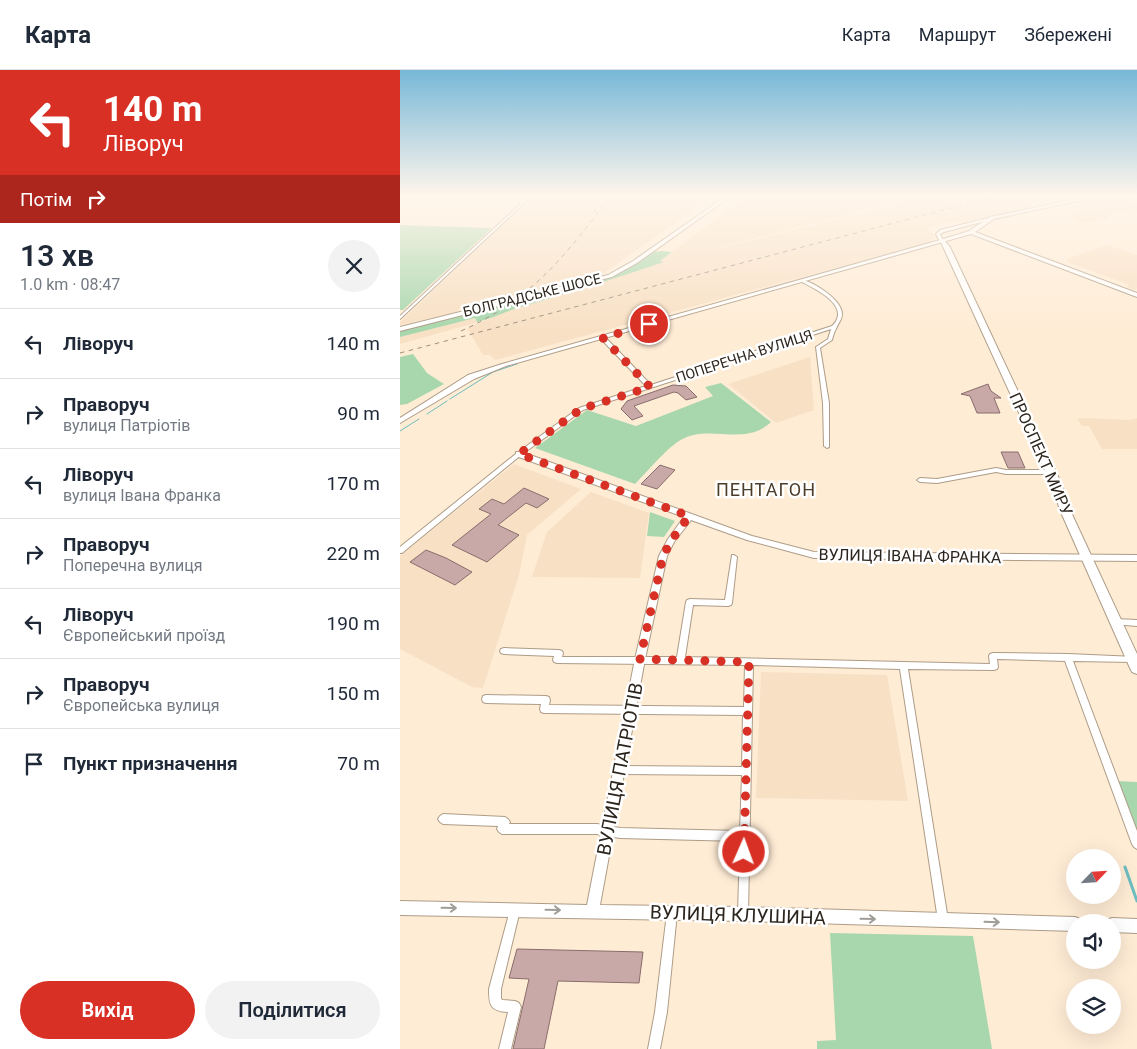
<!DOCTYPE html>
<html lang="uk">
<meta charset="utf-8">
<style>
body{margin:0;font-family:Roboto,sans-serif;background:#f2f2f3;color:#1f2937;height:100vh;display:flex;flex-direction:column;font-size:19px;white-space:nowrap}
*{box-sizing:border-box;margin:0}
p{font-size:16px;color:#747a83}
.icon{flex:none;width:28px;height:28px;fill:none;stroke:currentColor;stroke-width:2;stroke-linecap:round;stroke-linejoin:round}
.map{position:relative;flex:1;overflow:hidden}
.panel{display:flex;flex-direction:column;background:#fff;width:400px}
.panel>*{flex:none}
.guide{background:#d93025;color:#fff;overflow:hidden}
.needle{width:32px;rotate:65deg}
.tools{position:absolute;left:666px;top:779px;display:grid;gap:10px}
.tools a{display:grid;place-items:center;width:55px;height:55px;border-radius:50%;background:#fff;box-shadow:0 5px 20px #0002;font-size:25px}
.pin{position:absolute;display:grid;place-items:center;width:42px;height:42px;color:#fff;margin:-21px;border:2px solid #fff;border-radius:50%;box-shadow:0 1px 5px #0007}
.me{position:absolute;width:55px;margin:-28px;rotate:2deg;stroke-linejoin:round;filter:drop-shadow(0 0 4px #0008)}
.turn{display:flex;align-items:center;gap:18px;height:105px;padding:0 20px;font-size:22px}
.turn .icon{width:65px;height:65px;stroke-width:2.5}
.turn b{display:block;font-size:35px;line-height:42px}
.then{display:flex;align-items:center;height:48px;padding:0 20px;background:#0003;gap:10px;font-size:19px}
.round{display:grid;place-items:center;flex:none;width:52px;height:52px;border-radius:26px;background:#f2f2f3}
.overview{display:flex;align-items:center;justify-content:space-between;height:85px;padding:0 20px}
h1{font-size:30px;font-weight:600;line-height:38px}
.button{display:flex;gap:10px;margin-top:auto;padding:10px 20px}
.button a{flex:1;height:58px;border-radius:30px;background:#d93025;color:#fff;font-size:20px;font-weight:600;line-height:58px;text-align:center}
.button a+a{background:#f2f2f3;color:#1f2937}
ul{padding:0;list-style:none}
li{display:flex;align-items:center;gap:15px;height:70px;padding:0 20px;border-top:1px solid #e0e1e3}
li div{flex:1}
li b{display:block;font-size:19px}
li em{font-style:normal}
header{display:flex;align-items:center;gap:30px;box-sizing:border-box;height:70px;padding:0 25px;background:#fff;border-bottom:1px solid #e0e1e3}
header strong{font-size:24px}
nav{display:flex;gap:28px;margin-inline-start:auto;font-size:18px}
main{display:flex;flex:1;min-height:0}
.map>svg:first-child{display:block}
</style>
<header>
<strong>Карта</strong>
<nav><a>Карта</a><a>Маршрут</a><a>Збережені</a></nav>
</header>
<main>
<section class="panel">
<div class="guide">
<div class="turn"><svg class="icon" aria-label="left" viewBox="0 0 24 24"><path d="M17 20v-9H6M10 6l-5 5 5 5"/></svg><div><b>140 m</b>Ліворуч</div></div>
<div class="then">Потім<svg class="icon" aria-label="right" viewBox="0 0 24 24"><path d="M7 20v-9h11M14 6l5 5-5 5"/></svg></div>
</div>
<div class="overview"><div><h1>13 хв</h1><p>1.0 km · 08:47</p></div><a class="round"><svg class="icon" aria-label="close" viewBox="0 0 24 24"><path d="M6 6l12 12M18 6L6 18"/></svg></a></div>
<ul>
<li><svg class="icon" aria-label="left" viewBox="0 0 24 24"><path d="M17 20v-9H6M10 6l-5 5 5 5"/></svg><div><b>Ліворуч</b></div><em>140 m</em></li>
<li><svg class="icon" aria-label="right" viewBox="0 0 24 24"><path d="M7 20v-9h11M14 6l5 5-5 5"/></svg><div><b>Праворуч</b><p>вулиця Патріотів</p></div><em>90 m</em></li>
<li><svg class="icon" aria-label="left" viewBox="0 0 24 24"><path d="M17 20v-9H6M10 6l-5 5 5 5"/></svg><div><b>Ліворуч</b><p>вулиця Івана Франка</p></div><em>170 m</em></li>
<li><svg class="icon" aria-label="right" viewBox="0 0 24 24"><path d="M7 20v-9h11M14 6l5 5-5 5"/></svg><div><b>Праворуч</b><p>Поперечна вулиця</p></div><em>220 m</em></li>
<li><svg class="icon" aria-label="left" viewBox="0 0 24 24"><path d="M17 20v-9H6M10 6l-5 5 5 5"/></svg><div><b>Ліворуч</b><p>Європейський проїзд</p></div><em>190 m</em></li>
<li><svg class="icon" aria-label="right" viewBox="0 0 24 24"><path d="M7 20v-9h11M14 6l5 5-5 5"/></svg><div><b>Праворуч</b><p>Європейська вулиця</p></div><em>150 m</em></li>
<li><svg class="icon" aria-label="arrive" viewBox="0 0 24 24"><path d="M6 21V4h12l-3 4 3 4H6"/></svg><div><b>Пункт призначення</b></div><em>70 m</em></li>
</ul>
<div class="button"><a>Вихід</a><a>Поділитися</a></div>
</section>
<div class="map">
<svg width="737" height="979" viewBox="0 0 737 979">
<rect width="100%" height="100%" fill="#ffecd5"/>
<g fill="#f8e0c4" fill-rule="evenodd">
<polygon points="135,124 317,124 200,206 80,234 73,233 62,235 57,242 0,255 0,252"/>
<path d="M349,124H633L654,132L559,153L553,151L527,158L536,167L535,169L528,173L95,290L90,285H83L67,258L113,239L263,192L260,191ZM503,130L507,132L316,179V178Z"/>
<polygon points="717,125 737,133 737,140 708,144 710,146 707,149 680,153 668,146 679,142 665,135"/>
<polygon points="707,175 737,185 737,218 734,220 727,217 730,215 667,192 667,189"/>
<polygon points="75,248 77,252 68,255 0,274 0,267"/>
<polygon points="410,287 414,340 376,353 328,314"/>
<polygon points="684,348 730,350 737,348 737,379 702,379 689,356 682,356 677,349"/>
<polygon points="114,394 181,419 127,465 119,505 83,618 72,617 0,579 0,486"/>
<polygon points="191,422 249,443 240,508 132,507 147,462"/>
<polygon points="361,602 487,605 508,731 356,728"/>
</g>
<g fill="#a8d7ad">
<polygon points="0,155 92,158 3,240 0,240"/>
<path d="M262,181L272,182L260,191L264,192C217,208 169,223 121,237C106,241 92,249 77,252L75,248L0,267V261L200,210L222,202L251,182Z"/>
<polygon points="13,284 27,303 44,314 7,334 0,335 0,287"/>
<path d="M321,313L371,352C344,378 308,352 279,371C265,380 247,402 235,414L135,378L187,340L236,356L313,326L305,317Z"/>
<polygon points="250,442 275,451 264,467 247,466"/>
<polygon points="717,711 737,712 737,765"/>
<polygon points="430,863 573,866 592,979 417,979 417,971 436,970"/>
</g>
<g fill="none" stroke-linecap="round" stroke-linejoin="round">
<g stroke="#6dbdc0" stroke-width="1">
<polyline points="50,329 93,302 117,294"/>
<polyline points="27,344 47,331"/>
<polyline points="0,361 19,349"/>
</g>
<polyline stroke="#6dbdc0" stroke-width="3" points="725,797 737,831"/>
</g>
<g fill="#c8a9a8" stroke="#896d6c">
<polygon points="588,314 591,321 601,328 594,328 600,343 577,343 570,326 561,324"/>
<polygon points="273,315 286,316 297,327 286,330 278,323 274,322 234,336 243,346 232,350 221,339 227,331"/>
<polygon points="601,382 618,382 625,398 608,398"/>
<polygon points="260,395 275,400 257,419 241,414"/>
<polygon points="124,418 149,429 137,438 126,433 98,455 119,465 87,492 52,475 91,444 79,439 92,429 104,434"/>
<polygon points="26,480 46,488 72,502 55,515 10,492"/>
<polygon points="117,879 243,882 239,913 158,911 144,979 113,979 129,909 109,908"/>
</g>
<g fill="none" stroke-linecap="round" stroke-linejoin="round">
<defs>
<g id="minor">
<polygon points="131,124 134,124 0,249 0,246"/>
<path d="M402,210C414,212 442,230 442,244C442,250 438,253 436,259C434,262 433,266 432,270L420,278L429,333V377L427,378L424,376L423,333L416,277L428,269L431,259L183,340L121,385L2,483H0V477L117,383L179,338L246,316L201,269V267H205L251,315L432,256C434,254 436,252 437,249C444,232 413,218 402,212Z"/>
<polygon points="596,398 606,400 650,400 653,402 650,404 606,404 596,402 537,413 520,412 517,410 520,408 537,409"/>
<polygon points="332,485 334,485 337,487 332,533 331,535 328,536 293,535 285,587 590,594 589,586 590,584 593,583 668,584 736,587 737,589 736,591 733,592 673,591 737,761 737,779 734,777 732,774 665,591 597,589 598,597 597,599 594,600 508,599 548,850 547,854 543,855 539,854 538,850 500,599 353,595 348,844 347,848 343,849 339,848 338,844 340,771 220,768 197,764 102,764 99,762 97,759 98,756 43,754 40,752 38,749 40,746 43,744 105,747 108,749 110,752 109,754 197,754 220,758 340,761 342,705 220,704 217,703 215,700 217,697 220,696 342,697 343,645 144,643 141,642 140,639 141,634 86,633 83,632 82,629 83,626 86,625 146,626 149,627 150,630 149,635 344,637 345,595 157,593 154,592 153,590 154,586 104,584 101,583 100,581 101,579 104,578 159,580 162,581 163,583 162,587 277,587 286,532 287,530 290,529 325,530"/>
<polygon points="716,549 737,550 737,556 713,554 712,552 713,550"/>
<path d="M115,835L119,836L120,840L101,919V928L102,930L115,931L119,933L121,937L111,979H99L108,942C90,941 89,935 89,919L110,840L111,836Z"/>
<polygon points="272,838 276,839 277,843 267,942 260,979 248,979 255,942 267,843 268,839"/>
</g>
<g id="tertiary">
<polygon points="592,147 593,149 544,162 540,164 544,172 540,172 536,164 540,160"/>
<polygon points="116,382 122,382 352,466 414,482 737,485 737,491 414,488 347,470 291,450 274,472 267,486 245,589 200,835 343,837 675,847 680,849 681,852 675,852 675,861 343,851 0,845 0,831 187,835 235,589 259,486 268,469 284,447 116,386"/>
<polygon points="712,848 737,849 737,863 712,862 712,852 706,852 707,850"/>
</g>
<g id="secondary">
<polygon points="329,124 334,124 237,193 212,207 0,261 0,257 208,205 233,191"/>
<polygon points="700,124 710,124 594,149 575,162 737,223 737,227 571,164 106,296 74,309 0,353 0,348 68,305 102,294 540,170 569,161 590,147"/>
</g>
<polygon id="primary" points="540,170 544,170 550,177 662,415 670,440 737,584 737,604 732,602 730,598 660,440 652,415"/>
</defs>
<use href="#minor" stroke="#ad9c87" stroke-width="2"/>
<use href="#tertiary" stroke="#ad9c87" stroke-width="2"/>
<use href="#secondary" stroke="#ad9c87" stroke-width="2"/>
<use href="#primary" stroke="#ad9c87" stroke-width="2"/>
<use href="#minor" fill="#fff" fill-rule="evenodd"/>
<use href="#tertiary" fill="#fff" fill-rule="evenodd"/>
<use href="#secondary" fill="#fff" fill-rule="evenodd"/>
<use href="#primary" fill="#fff" fill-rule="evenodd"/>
<g stroke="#9c8f7f" stroke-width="1" stroke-dasharray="4.5 4.5" stroke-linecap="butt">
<polyline points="194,143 198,133 198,124"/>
<path d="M61,261C134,228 165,186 212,124"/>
<polyline points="0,283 604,124"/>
</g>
</g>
<defs><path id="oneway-shaft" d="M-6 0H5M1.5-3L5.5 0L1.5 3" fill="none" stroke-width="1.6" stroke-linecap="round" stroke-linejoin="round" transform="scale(1.25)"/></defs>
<g stroke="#a09d99">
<use href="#oneway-shaft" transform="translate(49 838) rotate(1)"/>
<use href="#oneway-shaft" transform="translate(153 840) rotate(1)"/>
<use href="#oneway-shaft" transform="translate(468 849) rotate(1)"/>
<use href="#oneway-shaft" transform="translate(592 852) rotate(2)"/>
</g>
<linearGradient id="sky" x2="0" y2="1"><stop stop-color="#77b8d8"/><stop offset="0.48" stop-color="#fff6ec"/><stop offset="1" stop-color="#fff6ec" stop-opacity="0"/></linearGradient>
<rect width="737" height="261" fill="url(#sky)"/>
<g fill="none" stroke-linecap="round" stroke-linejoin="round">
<polyline stroke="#d93025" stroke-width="9" stroke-dasharray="0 16.2" points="249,254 203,268 250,317 181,339 119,384 289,446 271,471 263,486 240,589 349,592 344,782"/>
</g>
<g text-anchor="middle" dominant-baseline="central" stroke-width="5" stroke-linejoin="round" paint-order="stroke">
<g font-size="14" fill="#2c251d" stroke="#fff">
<text transform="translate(132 225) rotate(-14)">БОЛГРАДСЬКЕ ШОСЕ</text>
<text transform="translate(344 286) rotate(-18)">ПОПЕРЕЧНА ВУЛИЦЯ</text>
</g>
<g font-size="16" fill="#2c251d" stroke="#fff">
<text transform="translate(641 384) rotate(66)">ПРОСПЕКТ МИРУ</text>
<text transform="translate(510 486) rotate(1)">ВУЛИЦЯ ІВАНА ФРАНКА</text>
</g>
<g font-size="18" letter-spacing="1" fill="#4b3d2a" stroke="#fff">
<text x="366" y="419">ПЕНТАГОН</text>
</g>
<g font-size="19" fill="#2c251d" stroke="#fff">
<text transform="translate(220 699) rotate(-79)">ВУЛИЦЯ ПАТРІОТІВ</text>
<text transform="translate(338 845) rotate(2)">ВУЛИЦЯ КЛУШИНА</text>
</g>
</g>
</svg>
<div class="tools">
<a><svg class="needle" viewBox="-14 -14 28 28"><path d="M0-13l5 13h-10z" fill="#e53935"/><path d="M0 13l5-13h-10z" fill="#747a83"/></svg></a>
<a><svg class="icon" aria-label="sound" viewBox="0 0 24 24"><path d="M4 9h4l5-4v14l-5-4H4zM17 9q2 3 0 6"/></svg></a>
<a><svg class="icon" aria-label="layers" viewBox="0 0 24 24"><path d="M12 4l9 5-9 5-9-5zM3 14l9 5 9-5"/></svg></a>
</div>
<div class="pin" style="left:249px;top:254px;background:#d93025"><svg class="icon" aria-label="arrive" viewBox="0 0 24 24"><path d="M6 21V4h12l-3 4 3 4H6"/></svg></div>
<svg class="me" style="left:344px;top:782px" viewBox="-20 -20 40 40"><circle r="17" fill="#d93025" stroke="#fff" stroke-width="3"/><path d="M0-11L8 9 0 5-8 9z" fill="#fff"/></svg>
</div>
</main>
